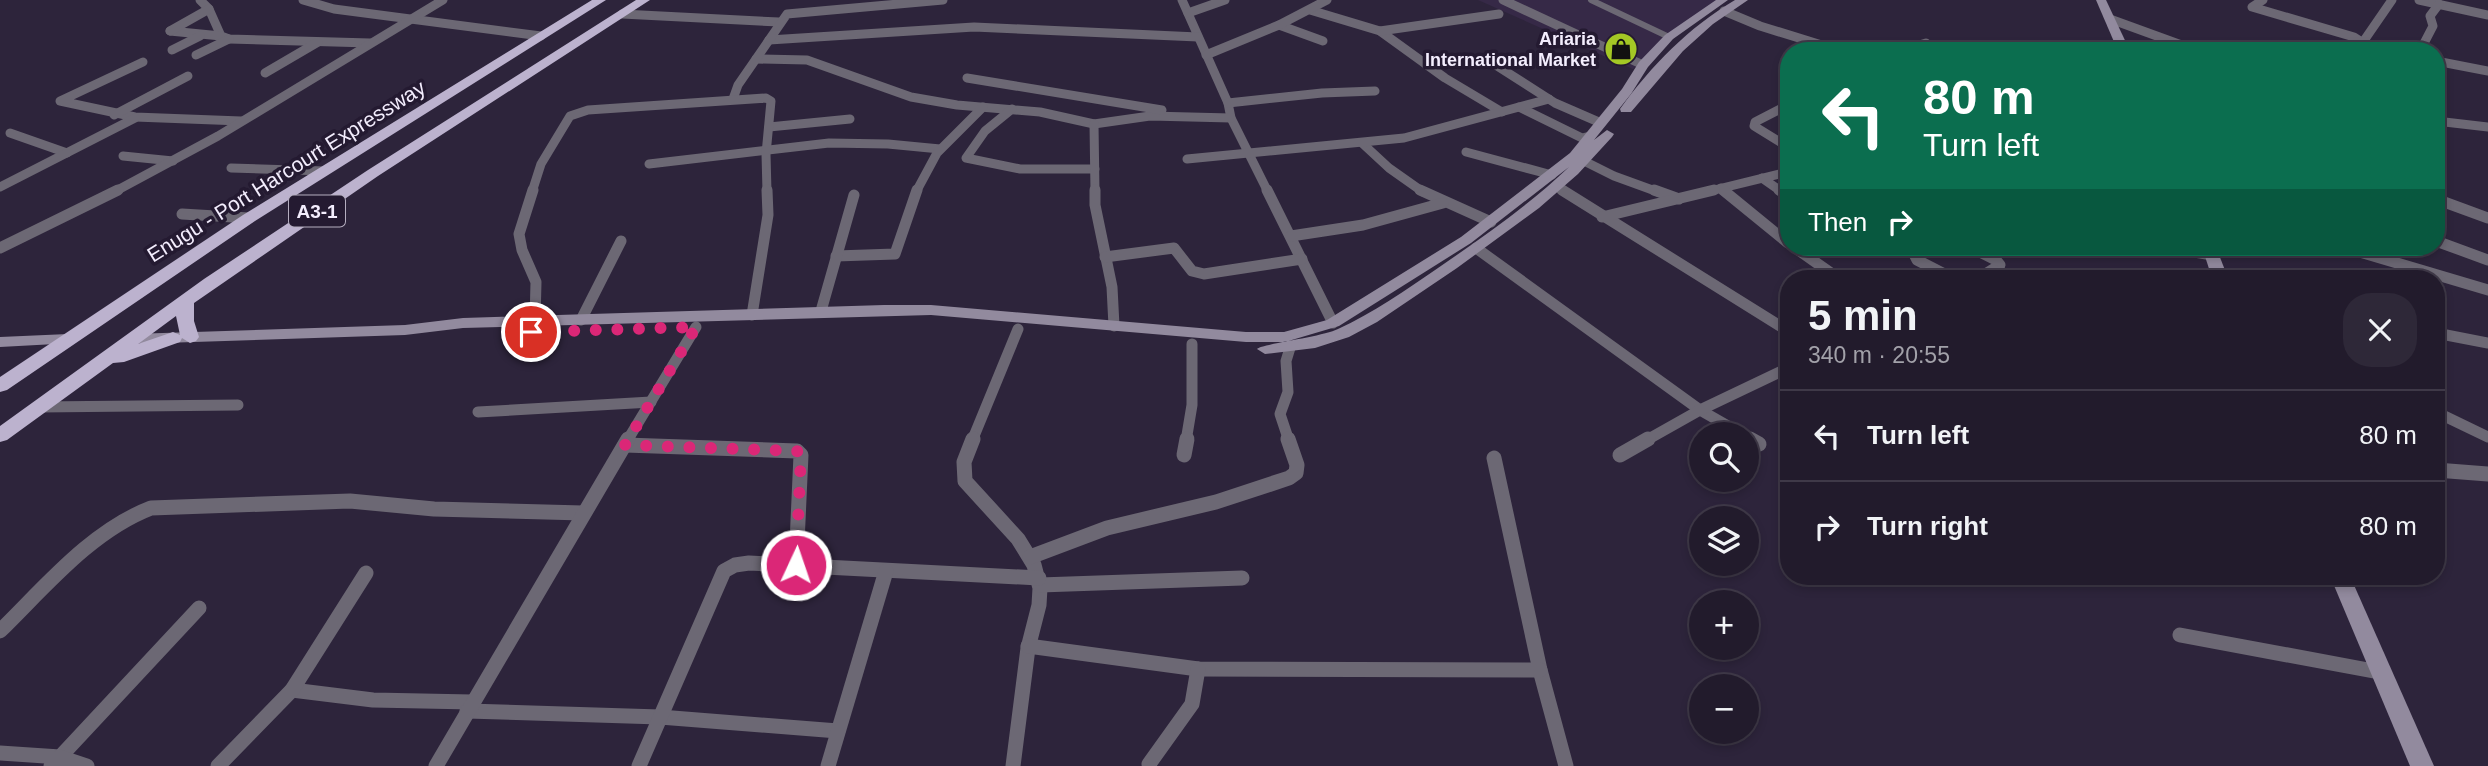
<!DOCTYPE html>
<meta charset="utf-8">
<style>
body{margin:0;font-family:Arial,sans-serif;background:#2e2838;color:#f1f3f6;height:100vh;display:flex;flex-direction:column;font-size:26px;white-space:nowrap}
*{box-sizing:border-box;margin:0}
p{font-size:23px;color:#a2a1a9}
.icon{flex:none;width:38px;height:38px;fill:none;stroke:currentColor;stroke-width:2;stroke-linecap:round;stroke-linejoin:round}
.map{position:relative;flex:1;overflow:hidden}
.drawer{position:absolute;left:1780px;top:270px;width:665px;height:315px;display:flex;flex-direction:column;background:#221b2c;border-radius:28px;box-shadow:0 4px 10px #0003,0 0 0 2px #3f3948}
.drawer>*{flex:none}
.top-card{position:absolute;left:1780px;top:42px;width:665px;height:214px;border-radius:28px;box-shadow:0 4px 10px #0003,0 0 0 2px #3f3948;background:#0b6e4f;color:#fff;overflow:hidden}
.fabs{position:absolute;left:1689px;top:422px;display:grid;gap:14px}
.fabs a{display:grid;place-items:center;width:70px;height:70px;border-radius:50%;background:#221b2c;box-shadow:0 4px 10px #0003,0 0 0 2px #3f3948;font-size:35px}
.pin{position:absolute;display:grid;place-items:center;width:60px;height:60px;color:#fff;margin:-30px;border:4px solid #fff;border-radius:50%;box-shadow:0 2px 7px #0007}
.me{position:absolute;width:77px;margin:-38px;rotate:3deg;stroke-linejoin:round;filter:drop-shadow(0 0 5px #0008)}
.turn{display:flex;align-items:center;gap:24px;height:147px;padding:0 28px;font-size:32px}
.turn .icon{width:91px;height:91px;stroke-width:2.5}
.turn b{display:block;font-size:49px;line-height:60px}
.then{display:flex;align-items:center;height:66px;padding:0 28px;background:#0003;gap:14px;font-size:26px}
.round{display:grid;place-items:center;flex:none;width:74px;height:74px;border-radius:28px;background:#2e2838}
.overview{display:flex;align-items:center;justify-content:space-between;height:119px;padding:0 28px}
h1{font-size:42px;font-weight:600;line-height:52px}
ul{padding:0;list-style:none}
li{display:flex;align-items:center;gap:21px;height:91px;padding:0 28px;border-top:2px solid #3f3948}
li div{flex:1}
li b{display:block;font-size:26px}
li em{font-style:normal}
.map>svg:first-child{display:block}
</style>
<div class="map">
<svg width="2488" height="766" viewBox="0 0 2488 766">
<rect width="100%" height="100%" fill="#2d243b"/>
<polygon fill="#362947" points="1478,0 1719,0 1675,29 1633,69"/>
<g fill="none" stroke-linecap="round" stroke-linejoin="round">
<polyline stroke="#6c6874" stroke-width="6" points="1591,0 1669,37"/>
<g stroke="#6c6874" stroke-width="9">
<polyline points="200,0 209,9 221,36 229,39 370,43"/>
<polyline points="303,0 334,9 541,36"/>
<polyline points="1182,0 1228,103 1231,118 1268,192"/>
<polyline points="1503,0 1643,65"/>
<polyline points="2263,0 2252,7 2354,37 2368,46 2386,51"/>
<polyline points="2419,0 2488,15"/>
<polyline points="1310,10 1380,31 1445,78 1502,112"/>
<polyline points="1724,11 1760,26 1841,51"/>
<polyline points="1188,13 1225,0"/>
<polyline points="622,14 779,22"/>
<polyline points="2110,19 2198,51"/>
<polyline points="1279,25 1323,41"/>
<polyline points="170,31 221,36"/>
<polyline points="170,31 209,9"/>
<polyline points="1380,31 1499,14"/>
<polyline points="769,40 974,27 1198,37"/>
<polyline points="2363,42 2392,0"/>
<polyline points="172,50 200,36"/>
<polyline points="1900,51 1926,43"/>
<polyline points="2420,51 2433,26 2430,16 2439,4"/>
<polyline points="196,55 229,39"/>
<polyline points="1206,55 1279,25 1327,0"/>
<polyline points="756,59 807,60 911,97 957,105 1040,112 1094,124 1150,116 1231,118"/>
<polyline points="2436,61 2488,71"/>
<polyline points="143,62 60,101 135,117 241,121"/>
<polyline points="1494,64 1555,103 1601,123"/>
<polyline points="265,73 318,42"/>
<polyline points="967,78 1162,110"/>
<polyline points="733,99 738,85 787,14 943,0"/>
<polyline points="1228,103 1322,93 1375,91"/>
<polyline points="1788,105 1755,122 1754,126 1788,147"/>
<polyline points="1519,107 1582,138 1590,136"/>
<polyline points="1012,109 985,131 966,158 1020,169 1095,169"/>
<polyline points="114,115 188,76"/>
<polyline points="2436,121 2488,127"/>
<polyline points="1094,124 1095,192"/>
<polyline points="769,127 850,119"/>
<polyline points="10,133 67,153"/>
<polyline points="1362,143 1389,168 1423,192"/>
<polyline points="1466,152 1552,175"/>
<polyline points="123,156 173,161"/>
<polyline points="1187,159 1404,138 1549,99"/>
<polyline points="1586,162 1614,176 1658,192"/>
<polyline points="649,164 829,143 888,144 940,149"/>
<polyline points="231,168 325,171"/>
<polyline points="1762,178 1782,192"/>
<polyline points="0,187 135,118"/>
<polyline points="1557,187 1565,192"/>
<polyline points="1721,188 1726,192"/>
<polyline points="114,192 218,136 443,0"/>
<polyline points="532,192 541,164 570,116 588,110 766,98 771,101 766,154 767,192"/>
<polyline points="916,192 937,153 983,107"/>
<polyline points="1706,192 1788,172"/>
</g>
<g stroke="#6c6874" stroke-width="11">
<polyline points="533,190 519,234 522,250 536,282 535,321"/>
<polyline points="1095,190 1095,205 1112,287 1114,326"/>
<polyline points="1267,190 1333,323"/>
<polyline points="1420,190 1491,222"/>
<polyline points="1562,190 1788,331"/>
<polyline points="1654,190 1679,199"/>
<polyline points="1723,190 1788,243"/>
<polyline points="1779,190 1788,196"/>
<polyline points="2436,199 2488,218"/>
<polyline points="182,214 249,218"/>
<polyline points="1602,217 1714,190"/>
<polyline points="1291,236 1363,225 1443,203"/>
<polyline points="2436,241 2488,260"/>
<polyline points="1794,247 1838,278"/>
<polyline points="1920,247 1912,250 1917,260 1952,278"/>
<polyline points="1970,247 1996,260 2000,265 1979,278"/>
<polyline points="2165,247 2212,255"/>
<polyline points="2343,247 2488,290"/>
<polyline points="0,248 118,190"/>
<polyline points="1476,248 1700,410 1742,434"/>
<polyline points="836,256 895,254 917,190"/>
<polyline points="1105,257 1174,248 1192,271 1204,274 1302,259"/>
<polyline points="1993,270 2013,278"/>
<polyline points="821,311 854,195"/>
<polyline points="752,315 768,215 767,190"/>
<polyline points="581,320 621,241"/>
<polyline points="2436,333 2488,343"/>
<polyline points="39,407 238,405"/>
<polyline points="478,412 651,402"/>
<polyline points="2436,412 2488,437"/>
<polyline points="1746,437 1754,441"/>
<polyline points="627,441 696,327"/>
<polyline points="972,441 1018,329"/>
<polyline points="1186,441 1192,405 1192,344"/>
<polyline points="1289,441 1280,414 1288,392 1286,361 1290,348"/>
<polyline points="1645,441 1700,410 1788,368"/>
</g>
<g stroke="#6c6874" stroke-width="15">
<polyline points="973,439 964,462 965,481 1018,539 1034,565 1040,588 1039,605 1028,648 1013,766"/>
<polyline points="1750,439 1759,444"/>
<polyline points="625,445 797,451 801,455 796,565"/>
<polyline points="1184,455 1187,439"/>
<polyline points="1620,455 1648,439"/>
<polyline points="1494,458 1540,670 1566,766"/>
<polyline points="2436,470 2488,474"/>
<polyline points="1030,557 1107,528 1216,502 1289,478 1296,473 1297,465 1288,439"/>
<polyline points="1040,585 1242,578"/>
<path d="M0,631C45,587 91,531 151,508L350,501L434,509L583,513"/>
<polyline points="2180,635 2379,672"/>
<polyline points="1028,646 1198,669 1540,670"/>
<polyline points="292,690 373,700 472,702"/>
<polyline points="467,711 660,717 838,731"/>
<polyline points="0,753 60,757 199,608"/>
<polyline points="1149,764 1192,704 1198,669"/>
<polyline points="51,766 60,757 87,766"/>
<polyline points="218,766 292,690 366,573"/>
<polyline points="436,766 628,439"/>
<polyline points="639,766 724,571 735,565 749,563 1039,578"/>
<polyline points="828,766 886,571"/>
</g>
<g fill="#928a9e" fill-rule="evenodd">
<path d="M1716,0H1728L1673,39L1648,67L1631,94L1594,140L1607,130L1614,134L1612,137L1578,174L1539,208L1457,268L1377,322L1349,337L1315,348L1265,354L1257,349C1261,344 1322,337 1338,329C1373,313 1406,290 1438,268C1483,237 1529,205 1569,167L1471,243L1339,326L1285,342H1246L931,315L463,328L405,335L132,344L124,339L132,334L405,325L463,318L884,305H931L1246,332H1284L1327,320L1461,237L1570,153L1622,89L1639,62L1665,35Z"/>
<path d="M1735,0H1748L1713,24L1683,51L1631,112H1621L1620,109C1651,66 1689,27 1735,0Z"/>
<polygon points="2096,0 2106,0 2130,51 2118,51"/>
<polygon points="2202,247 2216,247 2228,278 2212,278"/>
<polygon points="68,334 74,335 76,339 74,343 0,347 0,337"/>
<polygon points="2330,576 2350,576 2434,766 2410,766"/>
</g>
<g fill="#bcb2ce" fill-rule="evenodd">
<polygon points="592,0 606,0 255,221 7,390 0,392 0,377 243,215"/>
<path d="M636,0H650L378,176L194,303V321L199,337L196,341L190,343L182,338L180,342L124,362L113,363L7,440L0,442V426L204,279L368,170ZM176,316L180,335L173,332L138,344Z"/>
</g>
</g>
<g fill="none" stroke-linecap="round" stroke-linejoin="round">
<polyline stroke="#db2777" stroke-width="12" stroke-dasharray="0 21.6" points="531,332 696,327 625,445 797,451 801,455 796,565"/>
</g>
<defs>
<symbol id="shop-disc" viewBox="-11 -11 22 22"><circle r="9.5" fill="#a4c825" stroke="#241a31"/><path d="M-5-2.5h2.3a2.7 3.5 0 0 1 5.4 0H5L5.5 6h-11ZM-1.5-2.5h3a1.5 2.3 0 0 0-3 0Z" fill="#111"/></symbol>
</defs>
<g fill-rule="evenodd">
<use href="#shop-disc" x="1602" y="30" width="38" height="38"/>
</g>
<g text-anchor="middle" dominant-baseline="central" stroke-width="7" stroke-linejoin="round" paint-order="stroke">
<g font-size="18" font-weight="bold" fill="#f3edfd" stroke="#241a31" text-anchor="end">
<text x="1596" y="39">Ariaria<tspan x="1596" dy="21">International Market</tspan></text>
</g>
<rect fill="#241a31" stroke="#b5aec0" stroke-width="2" x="289" y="195.5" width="56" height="31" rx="5"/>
<g font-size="19" font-weight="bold" fill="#f3edfd">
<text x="317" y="211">A3-1</text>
</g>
<g font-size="21" fill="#f3edfd" stroke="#241a31">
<text transform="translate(286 171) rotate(-32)">Enugu - Port Harcourt Expressway</text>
</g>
</g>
</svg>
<div class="fabs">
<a><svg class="icon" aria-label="search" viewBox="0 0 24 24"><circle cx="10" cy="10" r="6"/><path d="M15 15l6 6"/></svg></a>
<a><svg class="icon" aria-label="layers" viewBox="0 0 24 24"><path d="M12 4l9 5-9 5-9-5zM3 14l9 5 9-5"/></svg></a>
<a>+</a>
<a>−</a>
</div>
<div class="pin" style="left:531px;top:332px;background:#d93025"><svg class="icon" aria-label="arrive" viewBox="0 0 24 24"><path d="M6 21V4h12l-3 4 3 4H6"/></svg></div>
<svg class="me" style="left:796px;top:565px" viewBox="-20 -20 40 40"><circle r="17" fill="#db2777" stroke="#fff" stroke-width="3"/><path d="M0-11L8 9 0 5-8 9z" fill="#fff"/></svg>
<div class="top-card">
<div class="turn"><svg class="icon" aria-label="left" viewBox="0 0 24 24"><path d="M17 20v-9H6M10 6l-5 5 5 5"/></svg><div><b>80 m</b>Turn left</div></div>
<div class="then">Then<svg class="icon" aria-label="right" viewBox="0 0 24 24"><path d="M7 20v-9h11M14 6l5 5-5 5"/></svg></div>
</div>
<section class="drawer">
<div class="overview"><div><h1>5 min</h1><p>340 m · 20:55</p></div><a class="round"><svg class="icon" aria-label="close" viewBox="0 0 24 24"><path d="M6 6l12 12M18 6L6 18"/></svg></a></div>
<ul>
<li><svg class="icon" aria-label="left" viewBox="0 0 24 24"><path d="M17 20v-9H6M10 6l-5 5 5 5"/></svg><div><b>Turn left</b></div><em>80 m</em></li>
<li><svg class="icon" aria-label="right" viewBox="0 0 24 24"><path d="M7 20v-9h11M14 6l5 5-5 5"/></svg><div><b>Turn right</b></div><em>80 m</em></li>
</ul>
</section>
</div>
